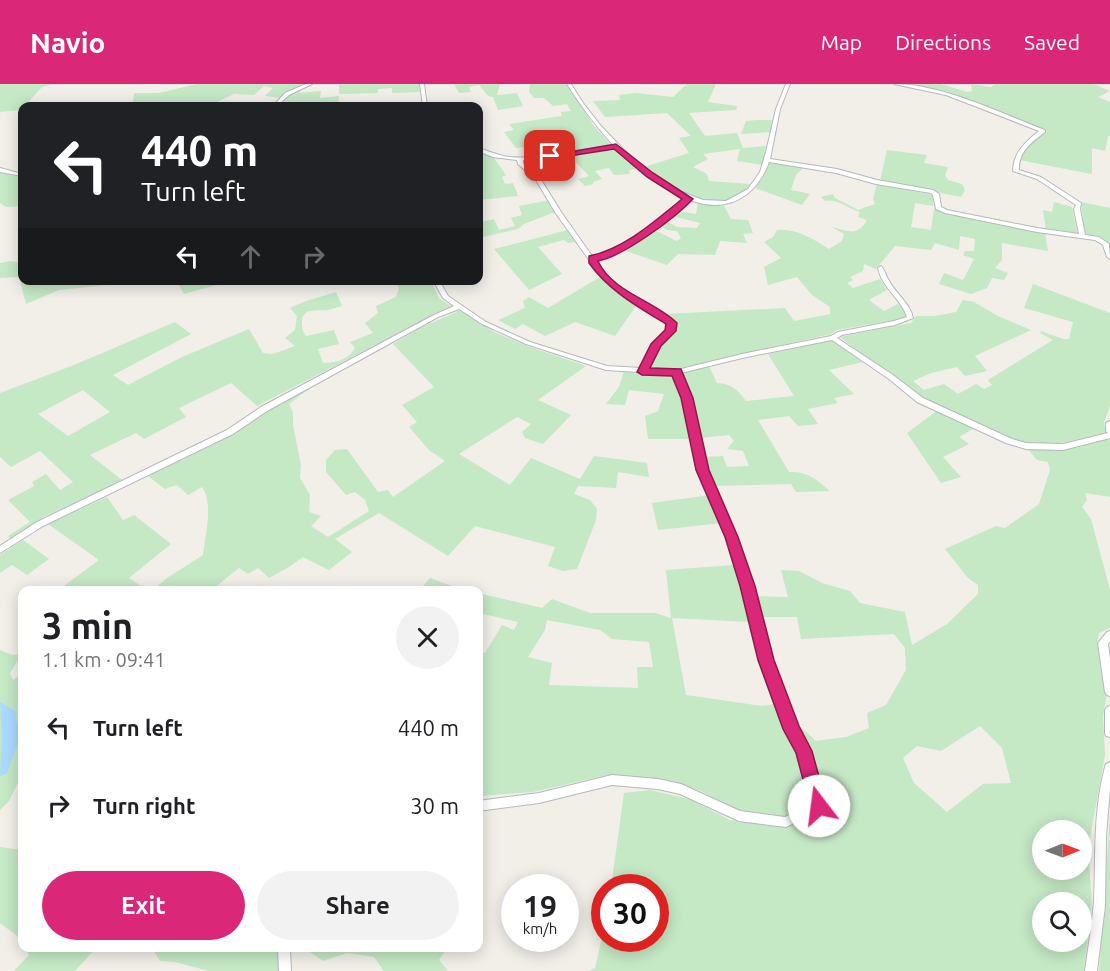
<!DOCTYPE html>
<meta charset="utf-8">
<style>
body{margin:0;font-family:Ubuntu,sans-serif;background:#f2f2f2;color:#202124;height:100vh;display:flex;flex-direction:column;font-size:22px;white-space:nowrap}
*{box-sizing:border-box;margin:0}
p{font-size:20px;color:#757577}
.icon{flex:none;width:33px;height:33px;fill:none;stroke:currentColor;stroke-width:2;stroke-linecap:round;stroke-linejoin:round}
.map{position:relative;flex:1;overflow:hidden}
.sheet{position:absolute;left:18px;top:502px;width:465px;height:366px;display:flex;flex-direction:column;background:#fff;border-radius:12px;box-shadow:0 3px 15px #0003}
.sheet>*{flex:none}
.top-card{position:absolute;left:18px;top:18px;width:465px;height:183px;border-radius:12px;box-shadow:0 3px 15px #0003;background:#202124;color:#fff;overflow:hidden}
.needle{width:39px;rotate:89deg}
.fabs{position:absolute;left:1032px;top:736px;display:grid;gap:12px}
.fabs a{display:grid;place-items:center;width:60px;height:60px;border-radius:50%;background:#fff;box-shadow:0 3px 15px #0003;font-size:30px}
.speed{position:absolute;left:501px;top:790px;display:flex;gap:12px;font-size:30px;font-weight:700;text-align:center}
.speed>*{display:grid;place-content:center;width:78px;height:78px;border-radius:50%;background:#fff;box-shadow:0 3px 15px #0003;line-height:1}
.speed small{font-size:15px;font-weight:400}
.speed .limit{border:9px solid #d22;background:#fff;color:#111}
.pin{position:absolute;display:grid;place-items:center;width:51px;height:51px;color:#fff;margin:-26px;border-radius:12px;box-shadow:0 3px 9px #0006}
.me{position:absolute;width:66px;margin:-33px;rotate:345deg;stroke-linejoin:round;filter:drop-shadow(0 0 4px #0008)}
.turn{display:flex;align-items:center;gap:21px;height:126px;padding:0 24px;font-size:27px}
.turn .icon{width:78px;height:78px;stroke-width:2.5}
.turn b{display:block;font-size:42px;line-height:51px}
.lanes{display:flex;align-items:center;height:57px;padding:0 24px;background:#0003;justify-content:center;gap:30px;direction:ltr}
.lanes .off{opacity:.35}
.round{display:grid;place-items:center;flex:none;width:63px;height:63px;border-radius:32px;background:#f2f2f2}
.headline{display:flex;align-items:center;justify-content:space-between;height:102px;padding:0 24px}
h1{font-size:36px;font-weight:700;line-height:45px}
.cta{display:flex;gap:12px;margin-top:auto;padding:12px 24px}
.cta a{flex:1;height:69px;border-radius:36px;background:#db2777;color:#fff;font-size:24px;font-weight:700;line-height:69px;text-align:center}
.cta a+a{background:#f2f2f2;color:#202124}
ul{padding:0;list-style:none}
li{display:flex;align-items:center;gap:18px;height:78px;padding:0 24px}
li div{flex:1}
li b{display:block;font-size:22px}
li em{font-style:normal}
header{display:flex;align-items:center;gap:36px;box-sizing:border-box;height:84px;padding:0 30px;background:#db2777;color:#fff}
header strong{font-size:28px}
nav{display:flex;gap:33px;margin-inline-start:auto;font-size:21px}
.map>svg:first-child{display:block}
</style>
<header>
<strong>Navio</strong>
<nav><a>Map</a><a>Directions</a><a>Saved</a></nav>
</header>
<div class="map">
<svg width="1110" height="887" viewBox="0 0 1110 887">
<rect width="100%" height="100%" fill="#f1efe8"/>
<g fill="#c5e8c5" fill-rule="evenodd">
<polygon points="0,0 53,0 42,3 21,26 0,28"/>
<polygon points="197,0 307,0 280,14 265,12 273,4 264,2 254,11 234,10 215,19 218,22 150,22 148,20 136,22 133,18 134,9 159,9"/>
<polygon points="339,0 419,0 420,8 392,9 392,4 378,5 378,9 339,10"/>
<polygon points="454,0 500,0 497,11 517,9 523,22 498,26 493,13 488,12 479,1 469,3 471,8 459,9"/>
<polygon points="530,0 567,0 594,42 611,61 561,68 555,60 516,64 504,48 514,46 509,40 562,32 561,28 571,27 567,20 553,22 544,14 534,14 529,8"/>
<path d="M687,0H716L708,18L737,22L736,26L689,29L705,52L737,49L743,64L766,62L763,81L737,77L740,65L703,70L708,75L693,83L707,90L709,97L751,100C720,138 674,105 644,83L689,69L679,54L691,52L667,29L605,33L593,17L620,16L619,11L636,9L673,13Z"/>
<polygon points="902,0 941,0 967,8 972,7 971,0 991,3 995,0 1094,0 1110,7 1098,13 1110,18 1110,52 1108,52 1105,67 1092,64 1092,90 1019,76 1035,55 1047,48 948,8"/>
<polygon points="300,5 300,9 321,7 320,14 339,12 338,22 277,22 285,13"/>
<polygon points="757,36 772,36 770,48 741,50 746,37"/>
<polygon points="615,64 638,85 629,86 630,90 614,91 609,84 595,87 602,95 593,98 593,100 585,102 578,95 589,92 569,71"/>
<polygon points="887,66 927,71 924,79 948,83 945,92 948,96 962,100 965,106 961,113 880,97"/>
<polygon points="479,67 494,74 506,91 502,93 505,100 513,99 518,112 479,116"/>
<polygon points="769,77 804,83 796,91 791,106 810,110 802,121 755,104 766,87"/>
<polygon points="0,88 22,94 22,122 6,123 0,119"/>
<path d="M877,100L933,111V122L915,119L911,143L931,146L934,125L1045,149L1048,167L1002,159V176L995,184L1008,189L1004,196L992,194L987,204L971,210L939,200L944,189L963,196L974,175L963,171L965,167H974L975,155L960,152L959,166L935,159L931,166L895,162L876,185L864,180L863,187L850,193L853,196L847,199L853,204L880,195L887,206L869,216L884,227L898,220L907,227L906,234L837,246L831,250L667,287H646C651,280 650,276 654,270C662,254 691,246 665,230L785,224L794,237L830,230V223L812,211L797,193L768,201L764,183L781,174L764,158L773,153L777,146C797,144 813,155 829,165L842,157L844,150L832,143C849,147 857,153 867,136L858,133L860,128C847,124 839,115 825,117L821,113L833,110L835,114L858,126L875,120L873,115Z"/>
<polygon points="550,116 555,128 524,140 518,145 479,154 478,139 494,135 499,146 515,142 511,134 522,131 519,122"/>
<polygon points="1054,118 1072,123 1077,149 1046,146 1043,126 1052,128"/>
<polygon points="1081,118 1110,124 1110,161 1104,155 1085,150"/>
<polygon points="698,119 723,120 731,135 748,136 753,149 743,150 747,159 720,157 715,171 678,170 667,181 620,165 652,145 677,157 681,154 677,147 667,146 659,141 665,136 677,143 697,144 700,139 672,132 678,127 696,130"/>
<polygon points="568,146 575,158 568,159 564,156 538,163 562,190 529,206 494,165"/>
<polygon points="11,177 22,179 22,196 123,197 107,201 59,206 26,220 19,193 0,194 0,179"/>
<polygon points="600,193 636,222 615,252 575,238 545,252 523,240 515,245 498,236 525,224 523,217 529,213 548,224"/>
<polygon points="182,196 231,196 231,197 184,210 177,198"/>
<path d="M394,197H431L439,214L451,222L257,322L231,299L179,324L186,333L144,355L136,349L90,371L122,396L91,413L45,432L11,455L8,452L30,438L8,416L34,402L32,398L46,390L60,406L73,398L40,367L11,383L0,373V309L74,281L175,238L191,250L113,291L128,301L182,273L249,245L263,269L273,270L295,262L285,254L295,246L297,232L290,224L303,218L336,208L342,222C337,223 332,225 328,226C316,227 302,223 302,239C302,245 303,248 306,252L334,246L339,260L318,265L323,279C336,279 348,276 355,264L350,258L373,249L365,239L378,229L376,222L396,213L399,204ZM83,306L110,328L68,352L38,330Z"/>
<polygon points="1033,200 1110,229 1110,321 1104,339 1106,349 1056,360 1033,360 1013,356 914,310 897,293 873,279 840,253 911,239 916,232 934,232 956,228 963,216 974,218 998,232 1031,246 975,272 987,287 965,292 957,283 931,289 913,297 924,306 944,300 958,310 976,300 984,305 992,301 988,296 1053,256 1040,249 1041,247 1063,255 1069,255 1073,238 1024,224"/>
<path d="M461,226L496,249L527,262L586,282L538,316L571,331L543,360L525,354L522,348L531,340L517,333L459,370L510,401L531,374L580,395L594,372L647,379L649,393L618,388L616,404L578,402L574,410L590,416L597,425L596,436L577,485L563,487L548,482L555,463L475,442L448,472L379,429L335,455L352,468L329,486L303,473L289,483L269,494L258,484L248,490L239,484L210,507H57L99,476L48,440L107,413L123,436L134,431L171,460L129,494L139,501L154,505L167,494L203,471C205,452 214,420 202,403L188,411L177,401L165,405L148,392L217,359L267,326L317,299L289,320L293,329V341L301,381L300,394L310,411L309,428L321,432L311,442L328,453L369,427L365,416L355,408L346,411L326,388V376L335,366L347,365L378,408L388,406L393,413L445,377L429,366L409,343L417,338L402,321L434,303L393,260L420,244Z"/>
<path d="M832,256L862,278L829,286L854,310L834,314L838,319L808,325L818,340L798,342L789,332L758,336L789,388C807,387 816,395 830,407L796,408L791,400L714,402L703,373L723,372L727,383L749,382L743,367L727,365L734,357L729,351L699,354L690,310L683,301L680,289L709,282L717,299C732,300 737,305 746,317L794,312L768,270Z"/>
<polygon points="624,288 673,292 679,305 690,355 648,355 645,332 658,327 664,310 629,306 625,321 606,320 619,303"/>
<polygon points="938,326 976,343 959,353 969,360 943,373 961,393 941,399 907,349"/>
<path d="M1110,353V413L1085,409L1087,416L1082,423L1091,435L1110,506V544L1099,549L1097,559L1107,609L1103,632L1105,671L1088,765L1092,818L1084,887H589L595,884L604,845V855H656V804H611L624,709L650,706L689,715L730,736L787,744L798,738L816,737L825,730L826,716L800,642L816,657L846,653L869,644L867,629L886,621L906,586L905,564L894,550L801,555L797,533H759L754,512L788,513L781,486L799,487L822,499L850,507L860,519L905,528L912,561L947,540L978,510V501L968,494L945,465L996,442L1005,444L1039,420L1050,386L1048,378L1037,376L1027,364H1076ZM980,642L1002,664L1011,699L983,700L947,728L914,699L903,674L917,662L941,667ZM1042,747H1082V786H1042ZM1042,819H1082V858H1042Z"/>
<polygon points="710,411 722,439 658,446 652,419"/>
<polygon points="23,456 49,475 27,491 12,481 0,489 0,471"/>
<path d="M734,481L751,538L672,534L686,611L762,622L776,620L796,664L813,711L811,725L784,733L732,725L701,707L670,697L607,691L533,708L479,712V567L485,569L502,541L514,546L518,538L479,529L478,509L542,524L552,515L590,529H655L671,534L666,486ZM547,536L600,546L612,555L649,558L653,583H637L638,604L549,601L552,579L528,573L545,546Z"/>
<polygon points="430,494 466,507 468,507 419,507"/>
<polygon points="0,566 12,571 22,570 10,589 13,596 22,590 22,690 9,717 0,726"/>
<polygon points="1110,732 1110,887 1099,887"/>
<polygon points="0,763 22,766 22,859 20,854 0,839"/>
<polygon points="25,864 96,864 75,887 14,887 29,871"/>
<polygon points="152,864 278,864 280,887 209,887 175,878 160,877"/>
<polygon points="304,864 447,864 439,876 448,887 384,887 374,873 347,869 323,877"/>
</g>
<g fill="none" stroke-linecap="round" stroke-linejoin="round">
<polygon fill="#aadaff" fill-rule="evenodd" points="0,618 15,627 20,653 7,689 0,692 2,653"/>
<defs>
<g id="minor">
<polygon points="306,0 312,0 289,11 277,22 273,22 285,9"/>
<polygon points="420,0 424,0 427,22 423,22"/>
<path d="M567,0H571L583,19L601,42L624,66L650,89L677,106L703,116L726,117L748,105L760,88L766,68L776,25L786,0H790L780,25L770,75L837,85L877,96L933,106L939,110L941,123L947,126L1037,144L1079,150L1074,125L1076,121L1037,95L1013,87C1013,69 1026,57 1039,47L946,11L894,0C942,0 1000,29 1045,46V48C1032,58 1018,68 1019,86L1041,93L1081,119L1080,125L1085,151L1099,153L1109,160L1110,175L1107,173L1103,161L1095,156L1037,148L945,129L936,125L933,111L931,109L876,100L836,89L769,78C756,113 727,130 690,116C664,141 631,167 595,175L606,192L643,220L675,239L673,247L660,261L648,284L677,286L742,270L831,252L838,248L894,237L907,233C901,214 882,204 878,184L881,182C885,186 885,190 888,195C895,209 910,219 913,234L895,241L842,251L837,254L893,291L923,314L1012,355L1026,359L1063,360L1108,349L1106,347V339L1110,337V354L1063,366L1026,365L1006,359L917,318L889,295L832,256L742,274L681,289L691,314L706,386L736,453L751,502L771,576L795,643L809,667L824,722L820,733L798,737L786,743L739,737L680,710L658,705L612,701L539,719L478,727V717L539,709L612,691L658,695L681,700L740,727L785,733L797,727L813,724L814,722L799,668L786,645L761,576L743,502L728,453L698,386L683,314L674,290L645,288L642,290L639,288L606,286L526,260L482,240L459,225L438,233L267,327L233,350L43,442L0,469V462L37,438L227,346L261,323L434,231L454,222L443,214L433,196H439L448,212L486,238L530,258L607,282L641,284L655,259L667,246L669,240L639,222L602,194L555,128L536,96L518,80L517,76L493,73L478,67V64C489,67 499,72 510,73C545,76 580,65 613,61C596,42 581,22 567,0ZM616,64C635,84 660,104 686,114C659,138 628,164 592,172L561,128L540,94L523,79V76L546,75Z"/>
<polygon points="0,84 22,90 22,92 0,88"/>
<polygon points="1110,547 1110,557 1108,560 1110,575 1110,612 1107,611 1105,608 1098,559 1107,548"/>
<polygon points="1110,622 1110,653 1106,652 1105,649 1105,626 1107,623"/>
<path d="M1110,678V704L1106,752L1105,822L1097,887H1085C1088,864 1092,841 1094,817C1096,772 1093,727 1105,683L1106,680Z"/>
<polygon points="278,864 290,864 291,887 279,887"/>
</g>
</defs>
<use href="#minor" stroke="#b5b8bc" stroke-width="2"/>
<use href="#minor" fill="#fff" fill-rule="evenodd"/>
</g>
<path fill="#db2777" stroke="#8e194d" stroke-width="1.5" d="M616,60L653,89L693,115C675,134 624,172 598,177C613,209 654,216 677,239L676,247L661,262L650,284L681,285L693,314L709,386L738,453L755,502L774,576L799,642L812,667L827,722L825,728L819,731L813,728L810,722L796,669L783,645L758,576L740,502L725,453L696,386L681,314L672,292L642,291L637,288L651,260L665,246L666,240C638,223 609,207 589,179V172C624,165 655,137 682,115L647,93L614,65L550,75L546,72Z"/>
</svg>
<div class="fabs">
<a><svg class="needle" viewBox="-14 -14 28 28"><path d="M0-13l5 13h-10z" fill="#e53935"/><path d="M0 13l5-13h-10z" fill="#757577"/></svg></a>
<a><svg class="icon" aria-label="search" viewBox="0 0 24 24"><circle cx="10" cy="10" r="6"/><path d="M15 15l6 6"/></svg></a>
</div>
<div class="speed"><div>19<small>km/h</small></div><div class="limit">30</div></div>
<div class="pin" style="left:550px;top:72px;background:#d93025"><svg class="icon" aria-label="arrive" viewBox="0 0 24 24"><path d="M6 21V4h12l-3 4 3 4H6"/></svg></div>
<svg class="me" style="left:819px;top:722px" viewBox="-20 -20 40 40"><circle r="19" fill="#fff"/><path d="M0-13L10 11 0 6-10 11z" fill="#db2777"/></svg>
<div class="top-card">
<div class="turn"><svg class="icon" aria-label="left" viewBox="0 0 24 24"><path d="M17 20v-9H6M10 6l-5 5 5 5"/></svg><div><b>440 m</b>Turn left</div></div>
<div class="lanes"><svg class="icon" aria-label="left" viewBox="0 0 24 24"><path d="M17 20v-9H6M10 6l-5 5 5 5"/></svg><svg class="icon off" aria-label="ahead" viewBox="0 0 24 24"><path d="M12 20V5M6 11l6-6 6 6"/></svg><svg class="icon off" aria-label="right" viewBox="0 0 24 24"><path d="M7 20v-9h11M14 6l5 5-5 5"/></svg></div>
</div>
<section class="sheet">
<div class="headline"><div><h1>3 min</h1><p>1.1 km · 09:41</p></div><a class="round"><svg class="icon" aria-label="close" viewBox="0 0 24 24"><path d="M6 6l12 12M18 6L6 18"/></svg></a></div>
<ul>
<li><svg class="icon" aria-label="left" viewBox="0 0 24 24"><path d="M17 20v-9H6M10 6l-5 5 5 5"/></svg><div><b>Turn left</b></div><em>440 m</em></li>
<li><svg class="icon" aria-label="right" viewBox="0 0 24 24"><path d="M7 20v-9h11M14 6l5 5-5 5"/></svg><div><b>Turn right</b></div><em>30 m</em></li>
</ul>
<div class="cta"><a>Exit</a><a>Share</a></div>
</section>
</div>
